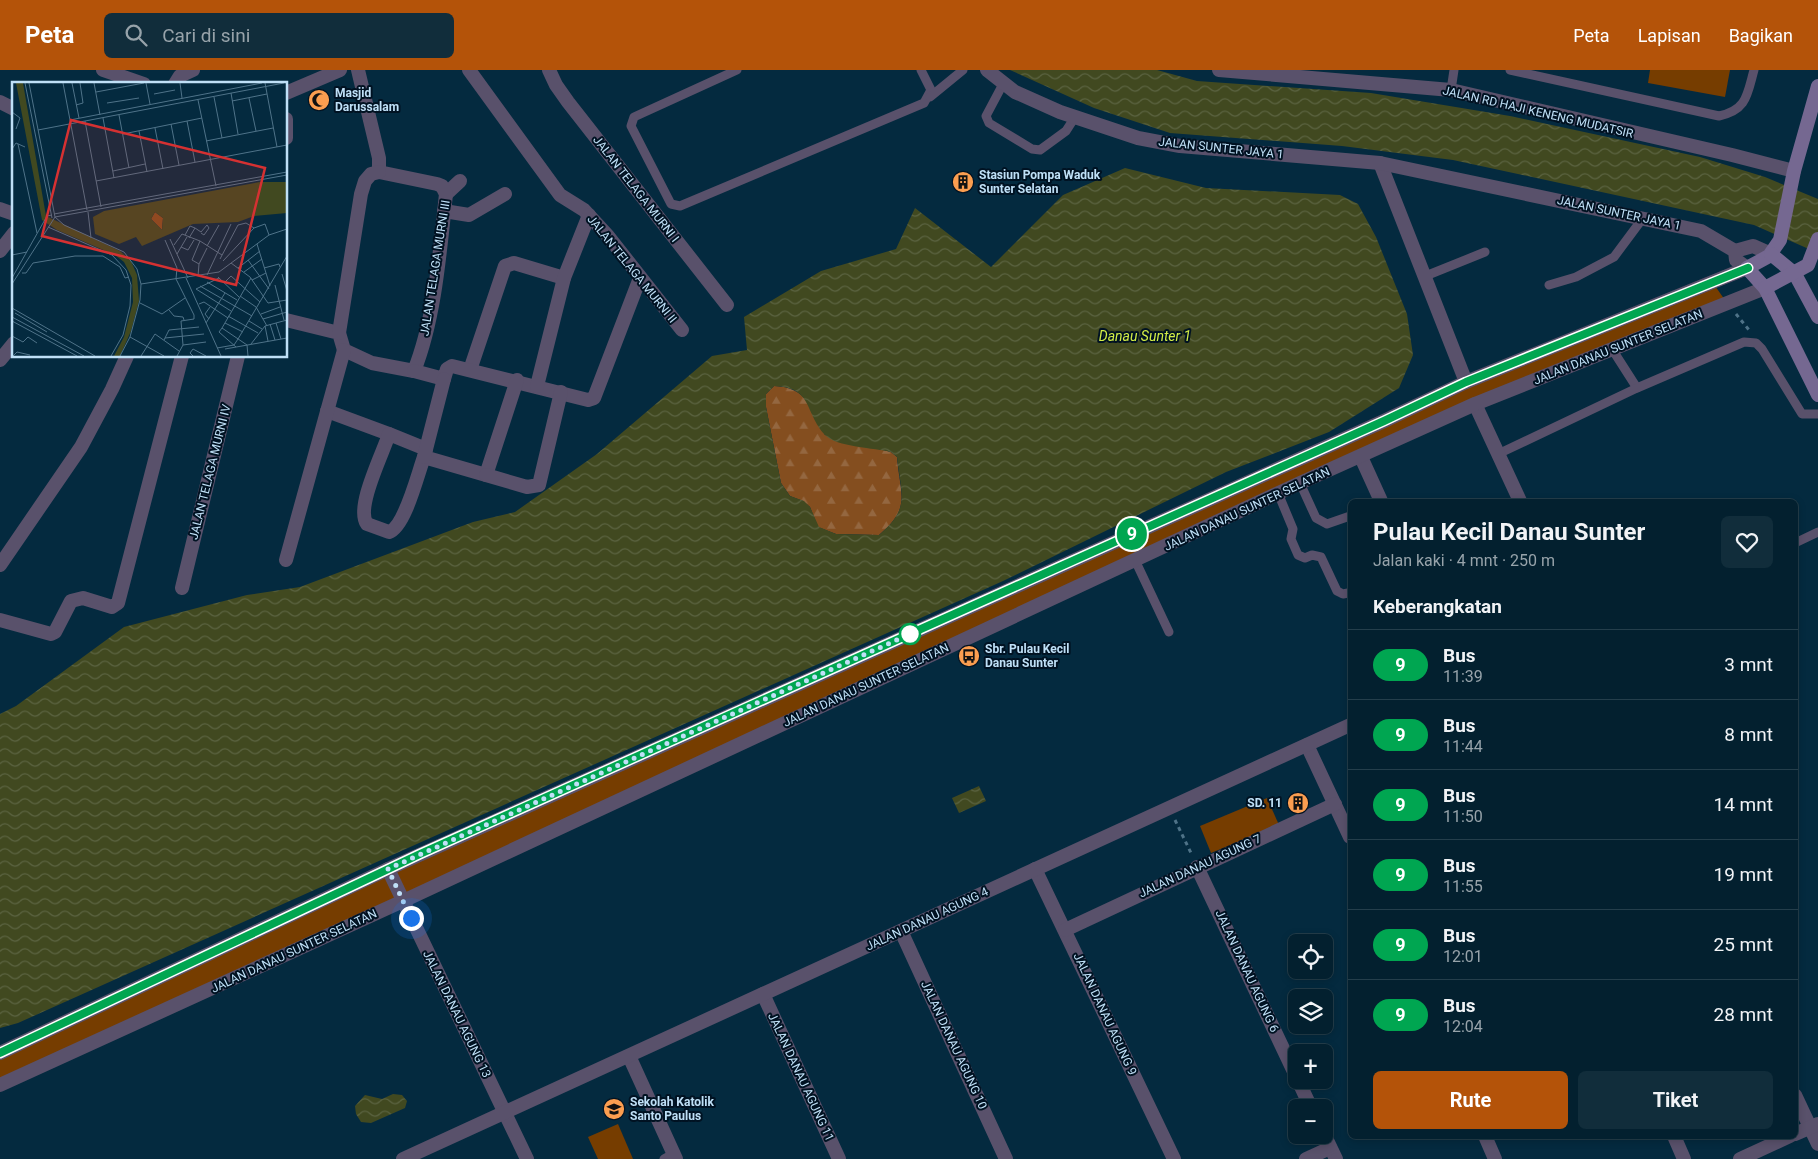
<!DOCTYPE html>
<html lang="id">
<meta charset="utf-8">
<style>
:root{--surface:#03202f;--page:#112d3b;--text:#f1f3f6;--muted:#97a3aa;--line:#243e4b;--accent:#b45309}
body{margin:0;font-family:Roboto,sans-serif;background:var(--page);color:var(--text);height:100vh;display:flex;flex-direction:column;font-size:19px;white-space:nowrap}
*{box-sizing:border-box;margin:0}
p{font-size:16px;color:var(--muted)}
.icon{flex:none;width:28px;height:28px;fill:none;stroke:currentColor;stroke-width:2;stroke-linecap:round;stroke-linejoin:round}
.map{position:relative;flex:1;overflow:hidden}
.panel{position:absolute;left:1348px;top:429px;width:450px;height:640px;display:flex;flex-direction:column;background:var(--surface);border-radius:8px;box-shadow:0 2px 8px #0003,0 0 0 1px var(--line)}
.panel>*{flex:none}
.badge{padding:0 10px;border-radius:16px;font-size:18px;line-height:32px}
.controls{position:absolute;left:1288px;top:864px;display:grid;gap:10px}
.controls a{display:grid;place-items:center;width:45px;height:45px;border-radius:8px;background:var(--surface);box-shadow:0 2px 8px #0003,0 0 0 1px var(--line);font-size:25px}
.you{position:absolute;width:25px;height:25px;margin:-12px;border:4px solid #fff;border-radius:50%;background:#1a73e8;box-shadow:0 0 0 8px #1a73e833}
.map>.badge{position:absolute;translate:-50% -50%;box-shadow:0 0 0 2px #fff}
h2{padding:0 25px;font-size:19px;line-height:45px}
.round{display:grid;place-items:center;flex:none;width:52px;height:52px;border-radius:8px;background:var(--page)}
.head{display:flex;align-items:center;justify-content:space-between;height:85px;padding:0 25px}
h1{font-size:24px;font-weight:700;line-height:38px}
.action{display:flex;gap:10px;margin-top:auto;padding:10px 25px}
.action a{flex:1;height:58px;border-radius:8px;background:var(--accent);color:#fff;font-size:20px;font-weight:700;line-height:58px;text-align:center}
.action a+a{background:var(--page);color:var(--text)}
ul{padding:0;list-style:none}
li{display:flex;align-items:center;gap:15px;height:70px;padding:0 25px;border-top:1px solid var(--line)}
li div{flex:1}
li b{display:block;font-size:19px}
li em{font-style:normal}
li .badge{min-width:55px;font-weight:700;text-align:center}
header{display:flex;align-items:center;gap:30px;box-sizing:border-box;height:70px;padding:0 25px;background:var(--accent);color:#fff}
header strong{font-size:24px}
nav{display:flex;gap:28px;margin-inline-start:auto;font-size:18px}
.search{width:350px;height:45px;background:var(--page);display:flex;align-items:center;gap:12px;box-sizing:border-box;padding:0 18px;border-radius:8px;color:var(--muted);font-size:19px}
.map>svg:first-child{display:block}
.grass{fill:#763d00}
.forest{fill:url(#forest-firs)}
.water{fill:url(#water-waves);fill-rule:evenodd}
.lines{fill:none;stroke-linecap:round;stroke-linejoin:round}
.path{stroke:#4f7388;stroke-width:3;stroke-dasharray:4 4;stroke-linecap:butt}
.service{stroke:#59516b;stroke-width:9}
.minor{stroke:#59516b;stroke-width:14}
.tertiary{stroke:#59516b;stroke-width:14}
.secondary{stroke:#756891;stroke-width:14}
.line-casing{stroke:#fff;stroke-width:11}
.line{stroke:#00a651;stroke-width:8}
.walk{stroke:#bfe0f7;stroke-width:5;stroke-dasharray:0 9}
.stop-dot{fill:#fff;stroke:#00a651;stroke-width:2.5}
.labels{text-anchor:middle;stroke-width:4;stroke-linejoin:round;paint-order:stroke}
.poi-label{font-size:12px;font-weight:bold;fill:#bfe0f7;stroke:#001222;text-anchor:start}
.street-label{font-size:12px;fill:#bfe0f7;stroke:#001222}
.water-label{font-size:14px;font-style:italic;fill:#d3ee46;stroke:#001222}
.inset-road{fill:none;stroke:#4f7389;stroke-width:1}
.view{fill:#d53132;fill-opacity:0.15;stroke:#d53132;stroke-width:2.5}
.inset-edge{fill:none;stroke:#bfe0f7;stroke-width:2.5}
</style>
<header>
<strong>Peta</strong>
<div class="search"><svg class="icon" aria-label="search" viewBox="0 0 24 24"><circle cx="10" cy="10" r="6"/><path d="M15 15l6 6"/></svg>Cari di sini</div>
<nav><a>Peta</a><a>Lapisan</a><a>Bagikan</a></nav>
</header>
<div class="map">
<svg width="1818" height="1089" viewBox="0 0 1818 1089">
<defs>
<pattern id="forest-firs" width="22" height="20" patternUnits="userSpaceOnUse" patternTransform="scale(1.25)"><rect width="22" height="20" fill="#844e1f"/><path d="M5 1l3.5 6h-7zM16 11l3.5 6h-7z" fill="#946740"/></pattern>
<pattern id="water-waves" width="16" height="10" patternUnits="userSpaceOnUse" patternTransform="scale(1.25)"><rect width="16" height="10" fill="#414920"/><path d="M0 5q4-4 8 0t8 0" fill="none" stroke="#5b6341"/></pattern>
</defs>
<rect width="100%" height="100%" fill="#042a3f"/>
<g class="grass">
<path d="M1650 0H1730L1725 27 1648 13Z"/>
<path d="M1713 213 1727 233 1344 394 0 1016V983L1384 351Z"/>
<path d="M1267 728 1279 755 1211 783 1200 756Z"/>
<path d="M618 1054 633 1089H598L588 1067Z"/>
</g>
<path class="forest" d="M774 316C808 317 810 339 825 365L891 382 897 387C900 426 912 437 879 465L836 464 818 457 810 437 803 431 790 426 781 413 766 337V324Z"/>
<g class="water">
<path d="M1010 0H1157L1197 11 1371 23 1510 46 1700 87 1765 107 1818 129V183L1754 155 1453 90 1342 76 1170 63 1094 38Z"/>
<path d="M1125 98 1206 118 1340 125 1358 134 1376 167 1407 244 1413 285 1399 318 1329 362 1226 402 1003 511 18 953 0 958V644L16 636 124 557 247 525 300 517 473 452 515 442 597 384 712 286 747 280 744 247 821 201 896 179 915 138 991 197 1063 125ZM774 316C813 317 804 342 825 365 836 377 875 378 891 382L897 387C901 425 911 438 879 465L836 464 819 457 810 437 804 431 790 426 781 413 766 337V324Z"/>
<path d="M979 716 986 731 959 743 952 728Z"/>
<path d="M393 1024 402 1025 407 1031 405 1038 371 1053 361 1052 356 1044 355 1036 365 1025 382 1029Z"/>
</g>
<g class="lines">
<g class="path">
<path d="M1736 244 1749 260"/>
<path d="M1175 750 1192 785"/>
</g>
<g class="service">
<path d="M737 0 634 47 631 56 671 134 680 136 924 33 931 20 921 0"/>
<path d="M1510 0 1719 46C1747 40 1747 25 1754 0"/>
<path d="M1003 14 986 46 989 53 1032 79 1040 80 1066 61 1075 47"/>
<path d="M1451 20 1454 0"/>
<path d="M930 27 963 0"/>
<path d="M1423 207 1485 182"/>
<path d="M1549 215 1576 207 1614 187 1643 148"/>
<path d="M1612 279 1637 318"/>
<path d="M1498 384 1637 318 1744 272 1756 273 1762 279 1802 344H1818"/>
<path d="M1300 413 1316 448 1327 454 1350 446"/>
<path d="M1278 423 1293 459 1291 469 1298 485 1305 488 1312 485 1321 487 1337 521 1343 524 1348 523"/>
<path d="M1795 473 1818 462"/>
<path d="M1135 490 1169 562"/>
<path d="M664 1089 673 1084"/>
</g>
<g class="minor">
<path d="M103 0 144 14"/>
<path d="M469 0 560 125 584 140 608 166 682 260"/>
<path d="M549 0 556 15 568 32 727 235"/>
<path d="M175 14 180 6 193 0"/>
<path d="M286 23 340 0"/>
<path d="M0 32 14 39"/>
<path d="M286 49V68"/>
<path d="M1380 93 1466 312"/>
<path d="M446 124 460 111"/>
<path d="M0 139 14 144"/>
<path d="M444 141 469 145 505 124"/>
<path d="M0 181 14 163"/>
<path d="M286 250 339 263 344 280 372 293 414 301C435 249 440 180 446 124L442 116 437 114 379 102V88L358 0"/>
<path d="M339 263 361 124 365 111 371 104 379 102"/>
<path d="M0 290 14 273"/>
<path d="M470 300 505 196 514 193 564 208"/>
<path d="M414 301 444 309 447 299 452 296 588 330 594 328 640 208"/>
<path d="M537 316 564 208 589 145"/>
<path d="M1475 334 1520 431"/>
<path d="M327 341 389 364"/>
<path d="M426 379 389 364C383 383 355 438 367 454L389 462C405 457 418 403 424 387L486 405 517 310"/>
<path d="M424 387 444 309"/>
<path d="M1361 387 1381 431"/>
<path d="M486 405 527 417 539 415 561 322"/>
<path d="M286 490 344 280"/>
<path d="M0 495 81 377 112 319 127 286"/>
<path d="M182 518 238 286"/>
<path d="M0 550 51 564 55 562 71 531 83 528 112 537 118 533 182 286"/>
<path d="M1307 675 1350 767"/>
<path d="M1197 797 1296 1006"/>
<path d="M388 799 527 1089"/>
<path d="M1035 799 1174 1089"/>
<path d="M1065 860 1335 734"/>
<path d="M901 861 1006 1089"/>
<path d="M763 924 839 1089"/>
<path d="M629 986 676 1089"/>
<path d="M1298 1010 1311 1038"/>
<path d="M1795 1025 1810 1057"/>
<path d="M1324 1064 1336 1089"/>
<path d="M1485 1066 1495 1089"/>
<path d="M1674 1066 1684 1089"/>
<path d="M403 1089 1350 655"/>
<path d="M1306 1089 1330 1078"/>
</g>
<g class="tertiary">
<path d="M1219 0 1451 20 1732 85 1794 101"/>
<path d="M1735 181 1753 176 1771 184"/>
<path d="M0 983 388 799 1384 351 1466 312 1747 198 1736 190 1735 181 1701 161 1380 93 1180 76 1138 68 1060 42 1015 22 987 0"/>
<path d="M0 1015 403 831 1300 413 1475 334 1765 218"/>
<path d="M1810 1057 1818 1074"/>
<path d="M1795 1064 1818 1054"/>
<path d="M1740 1089 1790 1066"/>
</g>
<g class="secondary">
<path d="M1818 16 1794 101 1780 170 1769 186 1747 198 1765 218 1818 325"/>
<path d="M1771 184 1795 204 1818 247"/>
<path d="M1765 218 1808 195 1818 169"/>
</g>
</g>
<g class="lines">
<g class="line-casing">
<path id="line" d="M0 983 420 784 1384 351 1466 312 1748 198"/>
</g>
<use href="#line" class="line"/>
<path class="walk" d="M411 848 388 799 910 564"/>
</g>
<defs>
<g id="mosque-disc" transform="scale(1.125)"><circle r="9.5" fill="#fb9e50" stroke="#001222"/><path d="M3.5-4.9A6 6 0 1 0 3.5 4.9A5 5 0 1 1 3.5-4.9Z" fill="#111"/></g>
<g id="building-disc" transform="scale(1.125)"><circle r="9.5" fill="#fb9e50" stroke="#001222"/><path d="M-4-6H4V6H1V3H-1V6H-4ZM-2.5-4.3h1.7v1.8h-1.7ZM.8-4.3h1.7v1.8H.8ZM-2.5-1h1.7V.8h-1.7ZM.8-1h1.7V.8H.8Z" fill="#111"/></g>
<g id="bus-disc" transform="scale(1.125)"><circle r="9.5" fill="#fb9e50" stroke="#001222"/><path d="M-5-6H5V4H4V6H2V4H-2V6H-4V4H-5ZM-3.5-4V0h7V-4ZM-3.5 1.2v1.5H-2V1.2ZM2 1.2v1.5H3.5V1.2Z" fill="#111"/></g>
<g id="school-disc" transform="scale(1.125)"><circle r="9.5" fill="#fb9e50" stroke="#001222"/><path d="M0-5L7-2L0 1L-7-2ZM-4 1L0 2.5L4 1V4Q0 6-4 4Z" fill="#111"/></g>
</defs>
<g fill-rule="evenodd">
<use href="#mosque-disc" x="319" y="30"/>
<use href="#building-disc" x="963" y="112"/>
<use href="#bus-disc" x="969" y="586"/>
<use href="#building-disc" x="1298" y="733"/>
<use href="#school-disc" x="614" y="1039"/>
</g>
<circle class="stop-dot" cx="910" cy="564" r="10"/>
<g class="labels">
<g class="poi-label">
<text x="335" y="27">Masjid<tspan x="335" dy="14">Darussalam</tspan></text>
<text x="979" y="109">Stasiun Pompa Waduk<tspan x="979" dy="14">Sunter Selatan</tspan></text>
<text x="985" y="583">Sbr. Pulau Kecil<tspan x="985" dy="14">Danau Sunter</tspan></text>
<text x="1282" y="737" text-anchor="end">SD. 11</text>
<text x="630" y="1036">Sekolah Katolik<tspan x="630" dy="14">Santo Paulus</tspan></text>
</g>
<g class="street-label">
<text transform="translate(1538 42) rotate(13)" y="4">JALAN RD HAJI KENENG MUDATSIR</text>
<text transform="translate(1221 78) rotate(6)" y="4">JALAN SUNTER JAYA 1</text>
<text transform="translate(636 119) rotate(52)" y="4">JALAN TELAGA MURNI I</text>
<text transform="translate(1619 143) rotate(12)" y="4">JALAN SUNTER JAYA 1</text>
<text transform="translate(435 198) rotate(-81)" y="4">JALAN TELAGA MURNI III</text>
<text transform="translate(632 199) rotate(51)" y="4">JALAN TELAGA MURNI II</text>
<text transform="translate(1618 277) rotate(-22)" y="4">JALAN DANAU SUNTER SELATAN</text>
<text transform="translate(210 402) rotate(-76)" y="4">JALAN TELAGA MURNI IV</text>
<text transform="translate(1247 439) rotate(-25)" y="4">JALAN DANAU SUNTER SELATAN</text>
<text transform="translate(866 615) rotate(-25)" y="4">JALAN DANAU SUNTER SELATAN</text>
<text transform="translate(1200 796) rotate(-25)" y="4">JALAN DANAU AGUNG 7</text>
<text transform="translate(927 849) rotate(-25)" y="4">JALAN DANAU AGUNG 4</text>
<text transform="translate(294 881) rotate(-25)" y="4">JALAN DANAU SUNTER SELATAN</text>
<text transform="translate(1247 901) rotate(65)" y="4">JALAN DANAU AGUNG 6</text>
<text transform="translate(457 944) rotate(64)" y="4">JALAN DANAU AGUNG 13</text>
<text transform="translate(1105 944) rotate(65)" y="4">JALAN DANAU AGUNG 9</text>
<text transform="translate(954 975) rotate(65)" y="4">JALAN DANAU AGUNG 10</text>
<text transform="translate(801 1007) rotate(65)" y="4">JALAN DANAU AGUNG 11</text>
</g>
<g class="water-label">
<text x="1145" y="271">Danau Sunter 1</text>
</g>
</g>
<g transform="translate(12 12)">
<rect width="275" height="275" fill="#042a3f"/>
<path d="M143 130 151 136 150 148 139 137Z" fill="#844e1f"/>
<path d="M4 1H11L34 134 108 169 119 179 125 193 127 219 119 249 108 274H102L112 255 121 220 120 196 112 180 103 173 45 148 30 138ZM248 100H275V131L242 134 226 140 181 142 130 164 124 155 107 162 83 152 81 135 92 129ZM143 130 151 136 150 148 139 137Z" fill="#414920" fill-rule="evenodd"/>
<path class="inset-road" d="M13 1 40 136M51 1 75 128M60 1 67 36M82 1 88 33M134 1 138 22M168 1 170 16M253 1 265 65M84 10 132 1M219 11 226 52M142 12 163 8M202 15 210 56M237 16 244 49M186 18 204 104M220 19 255 12M95 21 127 16M64 23 71 21 68 1M0 30 8 36 4 47M107 33 117 86M91 36 102 96M58 38 250 1M73 39 89 125M175 39 183 80M159 42 167 83M143 46 151 87M26 48 272 1M127 49 135 90M111 52 190 36M194 59 261 46M6 62 25 151M0 67 4 61 13 65M101 89 133 82M84 99 275 63M76 130 79 156M42 132 275 90M36 145 100 173 114 188 119 203 118 224 111 253 99 274M189 151 192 153 197 146 195 143M173 153 178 144 183 146M177 156 183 146 189 150 195 143M158 157 176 196M153 158 165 186 164 197 182 233V237L169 239 171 263 165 274M245 162 258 204M162 163 170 152 188 159M195 164 207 143M169 165 176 168 182 158M165 172 175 155M0 173 15 170M208 177 226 143 234 141 242 146M236 178 257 207M211 179 242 146 253 142 257 153M219 181 238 195 256 221 275 218M187 182 195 166M226 186 248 169M252 186 267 182 268 185M232 190 250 177M10 191H14L21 181 63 174H91L108 185 113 196 117 195M270 192 275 209M195 193 219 142M186 194 187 182 180 178 188 159 210 173M206 195 227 215M0 196 35 134 40 133M174 196 209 274M207 196 184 207 219 229M240 198 254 191M195 200 225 218M213 200 219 194 248 220M0 202 43 135 17 1M129 202 207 190 257 153 275 147M263 203 272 238M188 204 240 234M228 214 244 225 255 244M128 221 150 232 173 216M187 222 192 220 216 236M0 226 83 274M157 228 162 234 171 235 172 238M3 231 35 250M249 232 268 225M216 234 246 251M0 235 72 274M197 237 193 232 198 225M251 237 275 230M0 239 65 274M237 239 250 247M194 241 213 211M213 241 231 250M264 241 269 257M258 242 263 258M253 244 256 259M210 246 239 196M0 254 11 260 16 255 25 261M118 255 152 274M153 256 192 252M152 258 157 248 187 245M239 262 253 244 275 238M171 263 194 260M224 265 207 250 210 246 235 263 236 274M205 266 222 263 226 257 275 174M213 267 275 256M1 274 5 270 18 273M108 274 118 255 128 218 129 202 125 187 112 170 52 143 43 135 275 93M129 274 143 252 167 269M181 274 178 271 181 267 194 274"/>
<path class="view" d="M59 38 253 86 224 203 30 154Z"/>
<rect width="275" height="275" class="inset-edge"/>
</g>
</svg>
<div class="controls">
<a><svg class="icon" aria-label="locate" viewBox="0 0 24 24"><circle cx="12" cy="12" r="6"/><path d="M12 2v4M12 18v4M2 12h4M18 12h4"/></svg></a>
<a><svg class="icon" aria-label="layers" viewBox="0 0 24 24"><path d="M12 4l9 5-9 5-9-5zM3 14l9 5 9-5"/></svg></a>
<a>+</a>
<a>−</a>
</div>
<div class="you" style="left:411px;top:848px"></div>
<b class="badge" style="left:1132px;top:464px;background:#00a651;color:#fff">9</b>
<section class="panel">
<div class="head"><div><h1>Pulau Kecil Danau Sunter</h1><p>Jalan kaki · 4 mnt · 250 m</p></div><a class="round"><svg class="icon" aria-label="heart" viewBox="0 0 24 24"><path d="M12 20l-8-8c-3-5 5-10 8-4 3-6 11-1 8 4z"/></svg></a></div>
<h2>Keberangkatan</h2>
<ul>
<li><span class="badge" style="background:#00a651;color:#fff">9</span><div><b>Bus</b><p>11:39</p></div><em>3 mnt</em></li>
<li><span class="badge" style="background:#00a651;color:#fff">9</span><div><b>Bus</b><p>11:44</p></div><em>8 mnt</em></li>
<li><span class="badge" style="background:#00a651;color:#fff">9</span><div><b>Bus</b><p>11:50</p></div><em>14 mnt</em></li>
<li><span class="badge" style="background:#00a651;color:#fff">9</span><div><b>Bus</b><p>11:55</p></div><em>19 mnt</em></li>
<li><span class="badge" style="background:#00a651;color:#fff">9</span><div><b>Bus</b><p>12:01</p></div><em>25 mnt</em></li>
<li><span class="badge" style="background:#00a651;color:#fff">9</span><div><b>Bus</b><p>12:04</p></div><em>28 mnt</em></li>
</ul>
<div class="action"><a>Rute</a><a>Tiket</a></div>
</section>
</div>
